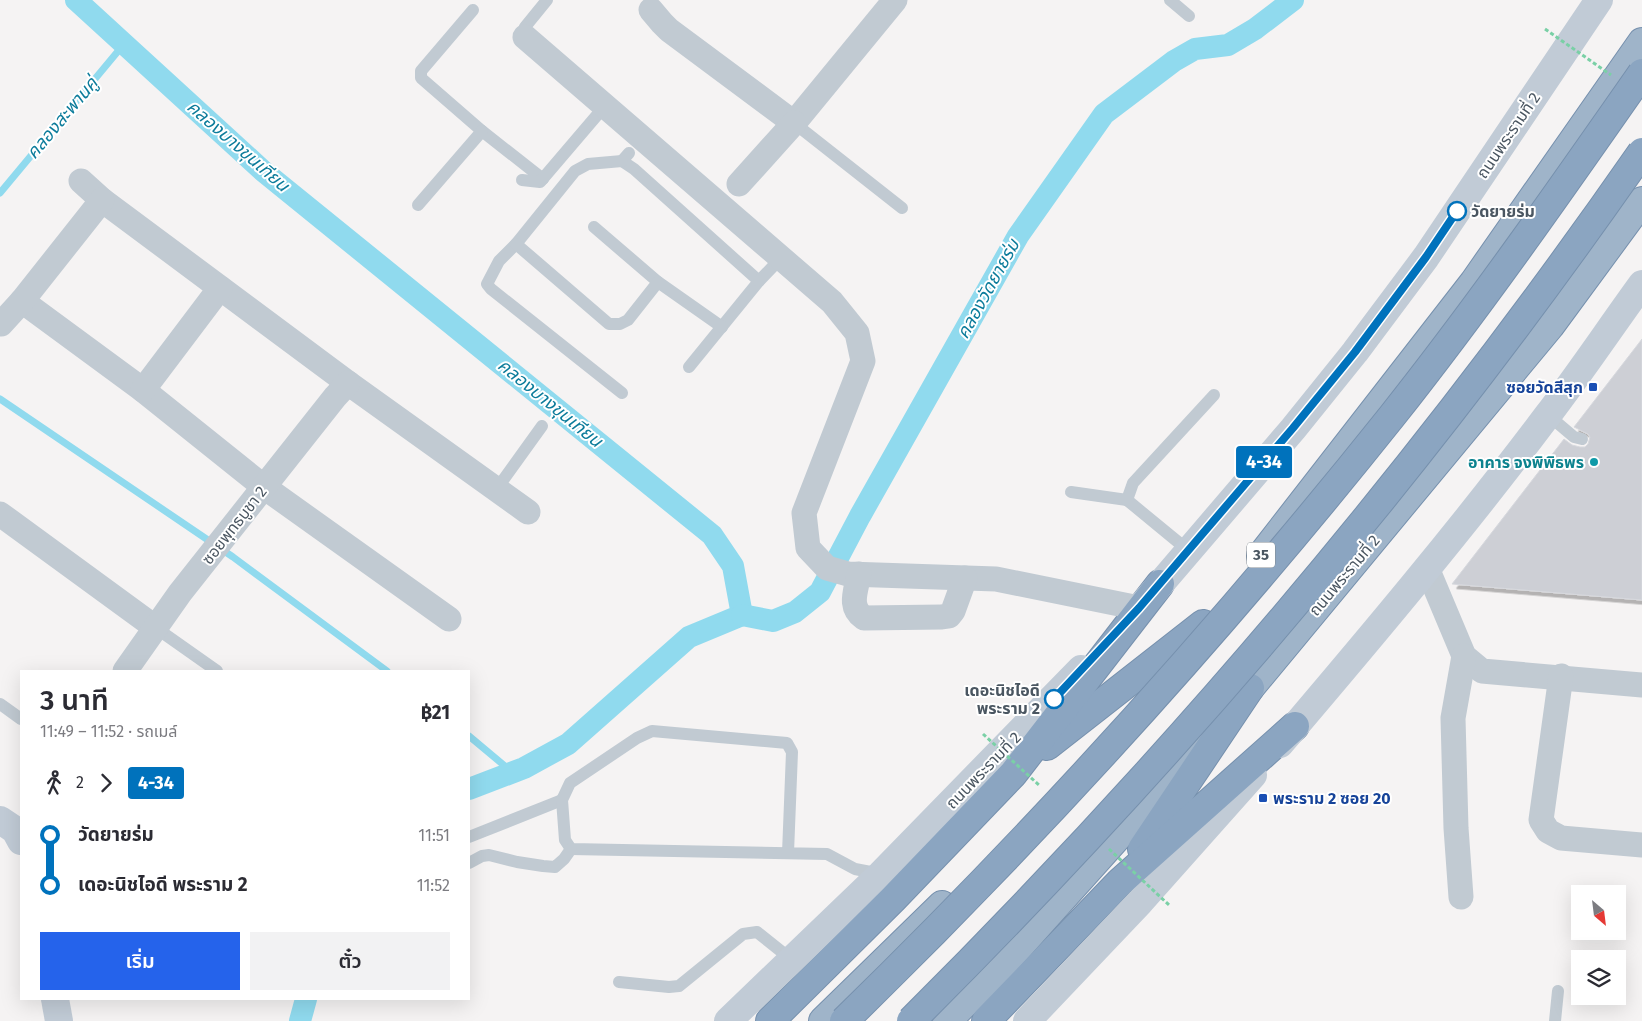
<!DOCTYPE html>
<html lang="th">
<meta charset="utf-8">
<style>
:root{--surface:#fff;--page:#f2f2f3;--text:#2b2b33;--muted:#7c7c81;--accent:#2563eb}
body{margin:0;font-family:"Fira Sans","Noto Sans Thai",sans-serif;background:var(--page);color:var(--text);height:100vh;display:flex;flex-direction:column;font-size:19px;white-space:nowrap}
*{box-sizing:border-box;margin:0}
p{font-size:16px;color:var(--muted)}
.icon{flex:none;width:28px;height:28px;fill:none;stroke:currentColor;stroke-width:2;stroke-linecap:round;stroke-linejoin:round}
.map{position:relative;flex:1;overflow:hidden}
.panel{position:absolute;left:20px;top:670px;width:450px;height:330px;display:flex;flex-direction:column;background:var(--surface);border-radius:0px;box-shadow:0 5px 20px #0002}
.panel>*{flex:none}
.badge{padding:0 10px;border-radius:4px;font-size:18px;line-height:32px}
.needle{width:32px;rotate:152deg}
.controls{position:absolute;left:1571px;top:885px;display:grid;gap:10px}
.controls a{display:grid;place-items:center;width:55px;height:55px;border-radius:0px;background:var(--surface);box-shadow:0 5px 20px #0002;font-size:25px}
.map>.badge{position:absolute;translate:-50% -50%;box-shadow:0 0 0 2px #fff}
.legs{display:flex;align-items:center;gap:8px;height:55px;padding:0 20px;font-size:16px}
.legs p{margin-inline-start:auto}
.head{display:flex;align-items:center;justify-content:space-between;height:85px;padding:0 20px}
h1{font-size:28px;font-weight:600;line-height:38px}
.cta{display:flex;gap:10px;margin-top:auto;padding:10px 20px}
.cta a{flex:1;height:58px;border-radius:0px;background:var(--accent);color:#fff;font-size:20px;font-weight:600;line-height:58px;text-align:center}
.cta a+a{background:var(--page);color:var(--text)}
ul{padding:0 20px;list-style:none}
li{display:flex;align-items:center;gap:18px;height:50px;font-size:19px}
li i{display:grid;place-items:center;width:8px;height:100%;margin:0 6px;background:currentColor}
li i::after{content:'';width:12px;height:12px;margin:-6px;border:4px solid;border-radius:50%;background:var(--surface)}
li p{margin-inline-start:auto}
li:first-child i{background:linear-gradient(#0000 50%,currentColor 0)}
li:last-child i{background:linear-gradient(currentColor 50%,#0000 0)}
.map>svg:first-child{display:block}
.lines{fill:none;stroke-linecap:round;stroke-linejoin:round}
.stream{stroke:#90daee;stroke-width:7}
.canal{stroke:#90daee;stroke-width:22}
.building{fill:#cdcfd5;stroke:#d7d9de;filter:url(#shadow)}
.trunk-casing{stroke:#7690ad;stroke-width:30}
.motorway-casing{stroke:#7690ad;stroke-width:30}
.service{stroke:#c1cad2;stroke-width:12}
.minor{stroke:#c1cad2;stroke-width:25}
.secondary{stroke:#c1cbd6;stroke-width:28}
.trunk{stroke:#9fb4c9;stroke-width:28}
.motorway{stroke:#8ba5c1;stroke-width:28}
.motorway-bridge-casing{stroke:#7690ad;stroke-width:30;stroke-linecap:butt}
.path-bridge{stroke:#7ad0a6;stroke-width:3;stroke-dasharray:4 2.5;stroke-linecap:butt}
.motorway-bridge{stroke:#8ba5c1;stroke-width:28}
.line-1-casing{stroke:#fff;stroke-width:11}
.line-1{stroke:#0072bc;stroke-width:8}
.stop-1-dot{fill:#fff;stroke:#0072bc;stroke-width:2.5}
.transit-dot{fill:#1a4fb4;stroke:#fff;stroke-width:2}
.culture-dot{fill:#0f9aa8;stroke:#fff;stroke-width:2}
.labels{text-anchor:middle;stroke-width:4;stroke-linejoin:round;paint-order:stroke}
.shield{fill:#fff;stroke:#808990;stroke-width:1}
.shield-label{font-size:15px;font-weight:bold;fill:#4a5661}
.street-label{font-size:16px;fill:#4a5661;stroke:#fff}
.stop-label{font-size:16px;font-weight:bold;fill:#4a5661;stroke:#fff;text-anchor:start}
.transit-label{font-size:16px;font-weight:bold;fill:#164399;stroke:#fff;text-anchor:end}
.culture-label{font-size:16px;font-weight:bold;fill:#0d838f;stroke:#fff;text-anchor:end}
.water-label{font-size:18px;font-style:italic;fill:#0c7c9b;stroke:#fff}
</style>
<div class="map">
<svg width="1642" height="1021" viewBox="0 0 1642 1021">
<defs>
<filter id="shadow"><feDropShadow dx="4.5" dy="4.5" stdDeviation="0" flood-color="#0004"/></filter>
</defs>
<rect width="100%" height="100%" fill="#f5f3f3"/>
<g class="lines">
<g class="stream">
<path d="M0 193 124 44"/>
<path d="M0 399 233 557 387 671"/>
<path d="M469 736 512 772"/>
</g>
<g class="canal">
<path d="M76 0 263 171 712 535 733 566 742 615 689 637 568 744 524 768 469 789"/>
<path d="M742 615 773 621 795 612 820 592 860 516 1018 236 1104 114 1174 61 1195 49 1228 45 1255 29 1293 0"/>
<path d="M300 1021 306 999"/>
</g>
</g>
<path class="building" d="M1642 339V600L1452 584 1564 439 1572 445 1580 447H1585L1588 444 1590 437 1588 434 1574 427Z"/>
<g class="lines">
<g class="trunk-casing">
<g id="trunk">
<path d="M1261 556 1474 282 1642 42"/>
<path d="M1235 706 1550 326 1642 201"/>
<path d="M823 1021 942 905"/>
<path d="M947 1021 998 970 1208 736"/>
</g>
</g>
<g class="motorway-casing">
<g id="motorway">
<path d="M1047 746 1203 624"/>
<path d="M1142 849 1250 688"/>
<path d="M770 1021 893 899 1013 774 1160 584"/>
<path d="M986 1021 1120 882 1295 726"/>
</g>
</g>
<g class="service">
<path d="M1170 0 1189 16"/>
<path d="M473 10 421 71V78L482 131 543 179"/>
<path d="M525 37 523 32 525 27 547 0"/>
<path d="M794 123 902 208"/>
<path d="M629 153 622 161 634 169 759 281 689 367"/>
<path d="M622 161 588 164 575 171 516 244 499 261 487 284 491 289 622 393"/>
<path d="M522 180 540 182 604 107"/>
<path d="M418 205 482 131"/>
<path d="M594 227 658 282"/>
<path d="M516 244 609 324H620L628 320 658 282 722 327"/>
<path d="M759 281 781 258"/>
<path d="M1548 415 1574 437 1582 439"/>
<path d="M496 490 542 426"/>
<path d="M1071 492 1127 500"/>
<path d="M1189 551 1127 500 1133 483 1214 395"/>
<path d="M156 628 217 671"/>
<path d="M0 704 21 719"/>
<path d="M469 837 562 800"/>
<path d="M788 853 792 752 787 743 652 731 637 738 570 783 562 800 565 840 571 849 827 854 855 869 881 874"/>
<path d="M469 863 482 856 489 855 517 862 543 866 555 867 564 859 571 849"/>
<path d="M619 982 669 987 679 986 743 934 757 932 792 960"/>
<path d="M1555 1021 1558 991"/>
</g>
<g class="minor">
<path d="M651 10 662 23 669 30 794 123 895 0"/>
<path d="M525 37 832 302 857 333 863 361 804 513 808 548 827 568 848 574 996 579 1139 608"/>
<path d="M81 181 102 200 348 383 528 512"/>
<path d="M739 184 794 123"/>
<path d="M22 301 143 390 264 487 449 619"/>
<path d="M1 324 22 301 102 200"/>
<path d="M143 390 220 288"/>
<path d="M0 514 156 628"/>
<path d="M1427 568 1464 656 1482 671 1642 685"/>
<path d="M859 574C856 591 848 607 864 618L942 617 949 616 953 611 965 578"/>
<path d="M125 671 180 593 335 397 348 383"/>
<path d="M1561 676 1541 820 1548 831 1561 838 1642 845"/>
<path d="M1461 897 1456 828 1453 718 1464 656"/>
</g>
<g class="secondary">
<path d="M1145 602 1293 429 1355 352 1426 257 1599 0"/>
<path d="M1280 744C1371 637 1462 529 1547 416 1580 373 1610 328 1642 284"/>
<path d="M0 820 15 830 21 841"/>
<path d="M55 999 59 1021"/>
<path d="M728 1021 881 874 1081 669"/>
<path d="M1027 1021 1140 902 1253 775"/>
</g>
<use href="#trunk" class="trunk"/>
<use href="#motorway" class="motorway"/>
<g class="motorway-bridge-casing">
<g id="motorway-bridge">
<path d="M844 1021C1039 831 1222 629 1392 416 1480 305 1561 189 1642 73"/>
<path d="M911 1021C1179 754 1426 463 1642 152"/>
</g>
</g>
<g class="path-bridge">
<path d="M1545 29 1611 75"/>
<path d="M983 734 1040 786"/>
<path d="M1109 849 1169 905"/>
</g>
<use href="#motorway-bridge" class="motorway-bridge"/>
</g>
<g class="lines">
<g class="line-1-casing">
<path id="line-1" d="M1054 699 1139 608 1293 428 1355 352 1426 257 1457 211"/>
</g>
<use href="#line-1" class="line-1"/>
</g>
<g class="stop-1-dot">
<circle cx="1457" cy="211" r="9"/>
<circle cx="1054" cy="699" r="9"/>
</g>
<g class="transit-dot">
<rect x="1588" y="382" width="10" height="10" rx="2.5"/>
<rect x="1258" y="793" width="10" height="10" rx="2.5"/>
</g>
<circle class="culture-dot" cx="1594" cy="462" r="5"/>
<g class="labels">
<rect class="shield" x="1247" y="542.5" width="28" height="25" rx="4"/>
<g class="shield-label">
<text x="1261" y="560">35</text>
</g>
<g class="street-label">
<text transform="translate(1508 135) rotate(-56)" y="6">ถนนพระรามที่ 2</text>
<text transform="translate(234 525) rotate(-52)" y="6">ซอยพุทธบูชา 2</text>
<text transform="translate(1344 575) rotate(-50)" y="6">ถนนพระรามที่ 2</text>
<text transform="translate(983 770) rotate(-46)" y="6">ถนนพระรามที่ 2</text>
</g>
<g class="stop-label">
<text x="1471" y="217">วัดยายร่ม</text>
<text x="1040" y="696" text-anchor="end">เดอะนิชไอดี<tspan x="1040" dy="18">พระราม 2</tspan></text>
</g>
<g class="transit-label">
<text x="1583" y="393">ซอยวัดสีสุก</text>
<text x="1273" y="804" text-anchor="start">พระราม 2 ซอย 20</text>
</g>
<g class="culture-label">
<text x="1584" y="468">อาคาร จงพิพิธพร</text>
</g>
<g class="water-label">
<text transform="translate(62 118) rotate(-50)" y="6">คลองสะพานคู่</text>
<text transform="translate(238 146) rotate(41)" y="6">คลองบางขุนเทียน</text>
<text transform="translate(988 289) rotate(-61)" y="6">คลองวัดยายร่ม</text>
<text transform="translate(550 403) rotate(39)" y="6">คลองบางขุนเทียน</text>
</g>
</g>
</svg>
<div class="controls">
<a><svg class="needle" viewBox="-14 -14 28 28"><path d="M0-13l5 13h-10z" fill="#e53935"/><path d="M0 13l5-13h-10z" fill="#7c7c81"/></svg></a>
<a><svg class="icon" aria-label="layers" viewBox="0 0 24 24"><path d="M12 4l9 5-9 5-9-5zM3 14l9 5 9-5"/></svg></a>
</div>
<b class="badge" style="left:1264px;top:462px;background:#0072bc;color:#fff">4-34</b>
<section class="panel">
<div class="head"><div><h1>3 นาที</h1><p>11:49 – 11:52 · รถเมล์</p></div><b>฿21</b></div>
<div class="legs"><svg class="icon" aria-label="walk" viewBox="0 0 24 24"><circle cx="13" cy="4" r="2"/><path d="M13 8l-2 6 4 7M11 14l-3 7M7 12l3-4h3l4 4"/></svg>2<svg class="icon" aria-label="forward" viewBox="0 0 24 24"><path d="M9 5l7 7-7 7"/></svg><b class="badge" style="background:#0072bc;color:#fff">4-34</b></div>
<ul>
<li><i style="color:#0072bc"></i><b>วัดยายร่ม</b><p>11:51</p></li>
<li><i style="color:#0072bc"></i><b>เดอะนิชไอดี พระราม 2</b><p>11:52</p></li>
</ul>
<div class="cta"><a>เริ่ม</a><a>ตั๋ว</a></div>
</section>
</div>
